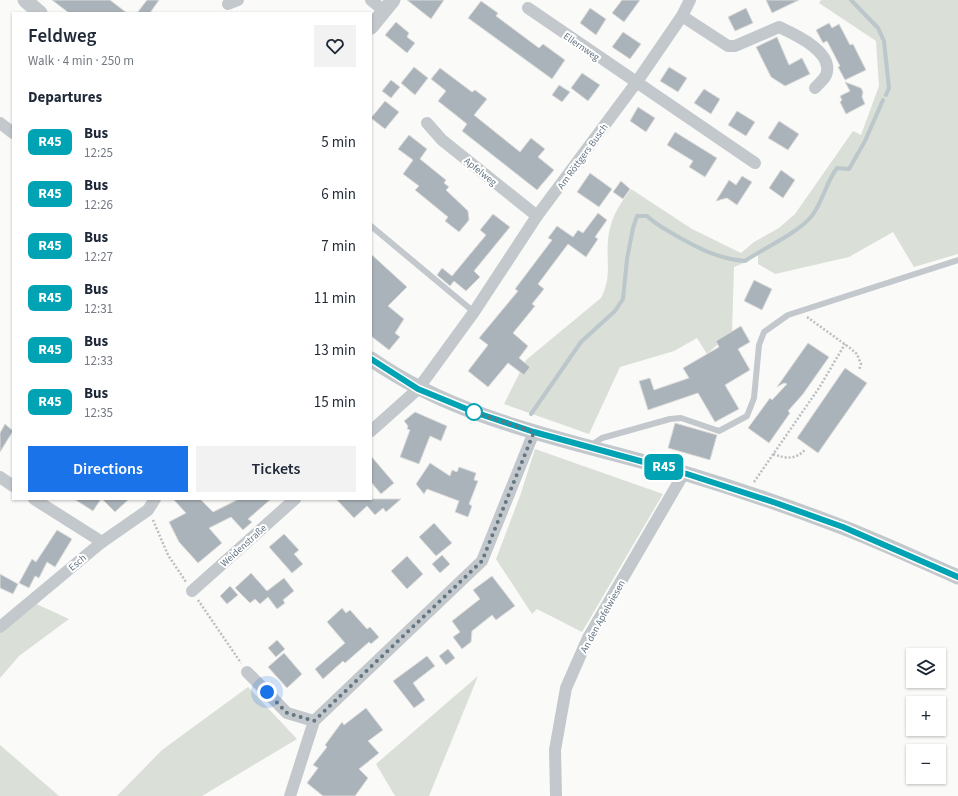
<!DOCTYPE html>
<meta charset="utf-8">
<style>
:root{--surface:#fff;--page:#f2f2f3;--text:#1f2937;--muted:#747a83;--accent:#1a73e8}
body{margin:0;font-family:"Source Sans 3",sans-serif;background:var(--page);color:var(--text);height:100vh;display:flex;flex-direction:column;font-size:15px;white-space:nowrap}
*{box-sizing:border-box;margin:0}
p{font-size:13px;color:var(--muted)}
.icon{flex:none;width:22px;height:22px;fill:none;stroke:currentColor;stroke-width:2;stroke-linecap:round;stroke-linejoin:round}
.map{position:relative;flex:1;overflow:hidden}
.drawer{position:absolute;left:12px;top:12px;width:360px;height:488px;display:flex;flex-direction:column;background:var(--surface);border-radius:0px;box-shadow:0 1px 3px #0004}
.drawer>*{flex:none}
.badge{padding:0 8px;border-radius:6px;font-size:14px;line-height:26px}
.fabs{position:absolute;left:906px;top:648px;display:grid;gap:8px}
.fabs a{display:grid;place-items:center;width:40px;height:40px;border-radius:0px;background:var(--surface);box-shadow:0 1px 3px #0004;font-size:20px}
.you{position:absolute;width:20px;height:20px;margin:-10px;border:3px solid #fff;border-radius:50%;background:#1a73e8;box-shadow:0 0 0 6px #1a73e833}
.map>.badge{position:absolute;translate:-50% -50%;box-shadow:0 0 0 2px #fff}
h2{padding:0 16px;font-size:15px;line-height:36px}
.round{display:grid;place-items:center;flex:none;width:42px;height:42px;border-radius:0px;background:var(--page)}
.headline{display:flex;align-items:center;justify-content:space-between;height:68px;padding:0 16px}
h1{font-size:19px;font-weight:600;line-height:30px}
.action{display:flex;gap:8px;margin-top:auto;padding:8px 16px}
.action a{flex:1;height:46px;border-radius:0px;background:var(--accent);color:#fff;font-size:16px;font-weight:600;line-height:46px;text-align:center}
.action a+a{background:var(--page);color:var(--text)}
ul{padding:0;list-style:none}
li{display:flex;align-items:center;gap:12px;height:52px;padding:0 16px}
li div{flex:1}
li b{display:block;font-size:15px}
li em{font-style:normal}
li .badge{min-width:44px;font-weight:700;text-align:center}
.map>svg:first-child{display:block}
.green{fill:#dadfd7}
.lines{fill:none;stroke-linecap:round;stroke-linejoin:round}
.stream{stroke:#bbc7cb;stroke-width:4}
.building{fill:#aab3b9;stroke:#dcdcda}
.path{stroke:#bbbfc2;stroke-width:2.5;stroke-dasharray:2 2;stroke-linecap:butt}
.service{stroke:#c3c8cc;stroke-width:6}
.minor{stroke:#c3c8cc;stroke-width:12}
.tertiary{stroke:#c3c8cc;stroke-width:15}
.line-casing{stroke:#fff;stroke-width:9}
.line{stroke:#00a3b4;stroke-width:6}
.walk{stroke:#657683;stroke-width:4;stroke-dasharray:0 7.2}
.stop-dot{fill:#fff;stroke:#00a3b4;stroke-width:2}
.labels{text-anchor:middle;stroke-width:4;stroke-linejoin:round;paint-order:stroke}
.street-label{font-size:10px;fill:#657683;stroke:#fff}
</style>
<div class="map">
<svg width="958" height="796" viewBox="0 0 958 796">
<rect width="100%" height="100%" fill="#fafaf8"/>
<g class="green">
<path d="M821 0H958V254L914 267 893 232 849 257 775 274 758 264V253L746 262 734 267 732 332 716 341 718 344 707 354 697 338 674 351 620 367 589 434 504 404 526 360 601 298C612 277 606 262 608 240 611 217 618 207 631 189L692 229 741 253 754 242 779 228 795 214 853 131 861 135 879 86 876 41 819 3Z"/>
<path d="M535 449 663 494 582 632 537 609 532 614 496 559 520 496Z"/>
<path d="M30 601 69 619 19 656 0 678V626Z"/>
<path d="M478 676 429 796H395L376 764Z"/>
<path d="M248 687 297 739 202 796H117L162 750Z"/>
<path d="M0 745 59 796H0Z"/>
</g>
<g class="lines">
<g class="stream">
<path d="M851 0 878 28 884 41 889 88 886 95"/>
<path d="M531 414 581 342 615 311 623 299 627 259 633 228 637 216H647C655 224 665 229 675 235 698 248 718 259 745 261 764 248 796 234 811 217 823 202 826 182 837 168L849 169 865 141 883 100"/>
</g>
</g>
<g class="building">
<path d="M52 0H110L127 13H69Z"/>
<path d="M147 0H159L150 13H137Z"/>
<path d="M407 0H444L431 19Z"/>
<path d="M622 0H640L624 22 612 13Z"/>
<path d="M766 0H799L772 13Z"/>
<path d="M481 1 498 13 496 16 539 48 543 44 565 60 552 79 468 18Z"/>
<path d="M590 8 606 19 596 35 580 23Z"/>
<path d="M746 8 753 23 735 31 728 17Z"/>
<path d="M396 22 409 33 407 37 415 43 407 53 385 35Z"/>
<path d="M829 23 832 28 839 24 850 45 853 44 866 70 845 80 838 67 840 66 827 41 823 43 816 30Z"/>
<path d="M623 32 641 44 630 59 612 47Z"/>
<path d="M777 37 789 65 802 58 810 74 785 86 771 77 756 47Z"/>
<path d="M414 67 428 78 415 95 401 83Z"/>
<path d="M669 67 687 78 678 92 660 81Z"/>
<path d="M440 68 472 92 475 90 487 99 474 115 520 152 531 138 545 149 538 157 554 170 537 190 462 131 467 124 438 101 446 91 431 79Z"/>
<path d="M582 73 600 85 588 101 571 88Z"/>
<path d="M391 80 400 87 391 98 382 91Z"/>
<path d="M845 82 861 88 863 92 862 97 865 104 846 114 840 102 842 100 840 96 850 91Z"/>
<path d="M559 85 570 92 562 102 552 95Z"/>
<path d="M704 89 720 99 711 114 694 103Z"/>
<path d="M385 101 399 112 385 129 371 118Z"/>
<path d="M638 107 655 118 646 132 630 121Z"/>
<path d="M737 111 755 122 746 136 728 125Z"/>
<path d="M779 121 799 134 788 150 768 138Z"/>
<path d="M675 132 717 158 705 177 689 167 693 161 667 145Z"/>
<path d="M409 135 427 149 420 159 446 180 444 183 449 187 446 190 468 211 469 220 459 232 445 221 448 217 415 190 419 186 403 174 413 160 398 149Z"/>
<path d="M781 170 795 180 783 198 769 188Z"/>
<path d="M590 173 612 189 599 207 577 192Z"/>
<path d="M742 176 752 182 737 205 727 198 716 201 729 180 736 185Z"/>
<path d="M621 181 630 189 623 199 613 192Z"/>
<path d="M598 213 607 220 595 237 598 239 586 257 568 244 538 284 544 289 532 304 535 306 513 333 528 346 519 358 530 367 524 375 508 363 488 387 468 371 488 345 479 338 518 291 515 289 552 240 548 238 557 226 573 237 578 230 583 233Z"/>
<path d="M493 214 510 227 474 271 480 277 466 291 454 281 450 286 437 275 442 268 452 276 486 235 480 230Z"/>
<path d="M371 254 407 287 388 306 404 319 395 333 400 337 389 350 371 336Z"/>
<path d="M754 280 772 289 762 310 744 301Z"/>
<path d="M741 326 750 342 738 349 750 370 725 385 739 409 715 422 698 393 648 410 639 381 650 378 654 390 689 378 683 368 719 347 716 341Z"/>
<path d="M808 343 829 357 803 394 788 411 790 413 769 443 748 428 770 398 772 400 787 384 784 383 777 387Z"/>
<path d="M845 368 867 383 818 453 797 438Z"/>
<path d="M415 412 447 426 441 441 430 436 419 464 400 457 410 430 407 429 408 426 404 421Z"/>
<path d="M675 423 717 435 710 460 668 448Z"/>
<path d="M5 424 13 431 0 452V433Z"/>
<path d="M371 456 394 483 381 494 371 482Z"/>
<path d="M430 463 450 476 452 470 457 472 459 467 476 473 474 480 478 481 469 504 472 506 468 517 455 512 459 501 427 489 424 494 416 484Z"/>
<path d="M74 499H101L93 511Z"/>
<path d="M102 499H129L115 512Z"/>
<path d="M173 499H200L213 512 239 499H271L248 519 252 522 243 530 231 517 209 528 222 543 198 563 179 542 169 522 186 513Z"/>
<path d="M336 499H401L386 512 383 508 375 515 367 506 354 518Z"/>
<path d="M434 523 452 543 436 556 419 537Z"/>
<path d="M57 530 72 539 55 567 47 562 39 578 35 576 29 588 19 583 32 559 36 562Z"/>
<path d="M284 534 299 550 294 554 303 564 292 573 269 547Z"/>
<path d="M442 555 450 564 440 573 432 564Z"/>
<path d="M407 556 423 574 407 589 391 571Z"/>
<path d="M251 573 267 591 284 578 294 591 283 600 285 603 277 609 268 597 260 604 255 599 250 603 235 588Z"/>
<path d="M0 574 18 584 13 594 0 588Z"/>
<path d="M492 576 515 606 496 620 492 615 472 631 471 642 462 649 453 637 460 632 452 621 480 599 473 590Z"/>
<path d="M230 586 238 595 227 604 220 596Z"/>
<path d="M342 608 346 613 350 610 367 629 370 627 379 637 371 644 369 642 345 663 343 661 323 679 315 669 345 643 327 622Z"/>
<path d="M277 640 285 649 276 657 268 648Z"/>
<path d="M448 649 455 658 446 665 439 656Z"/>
<path d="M284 653 302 674 287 688 268 667Z"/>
<path d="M427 656 435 666 413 683 425 700 414 708 393 681Z"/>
<path d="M366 708 383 730 368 741 379 753 359 769 368 778 355 796H323L307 783 318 768 313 765 327 747 325 745 342 722 344 725Z"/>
</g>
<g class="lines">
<g class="path">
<path d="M807 317 850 348 857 354 861 364 859 370"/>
<path d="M773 454C787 459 795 460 806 449"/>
<path d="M754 482 819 388 845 344"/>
<path d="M153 520 168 555 186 582"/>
<path d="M198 600 241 663"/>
</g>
<g class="service">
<path d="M371 226 474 312"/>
<path d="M590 446 602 438 670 419 681 418 719 431 747 416 754 398 759 345 764 332 788 315 958 260"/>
</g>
<g class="minor">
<path d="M371 0 384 11"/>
<path d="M228 4 238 0"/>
<path d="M528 8 755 163"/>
<path d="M682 16 728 46H735L779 27C794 34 835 52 826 75 824 80 818 84 815 88"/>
<path d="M0 123 13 133"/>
<path d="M427 123 442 140 537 216"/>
<path d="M371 431 418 389 474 312 537 216 636 83 682 16 690 0"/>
<path d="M0 477 13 486"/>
<path d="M34 499 102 542"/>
<path d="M192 591 295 499"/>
<path d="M0 627 102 542 148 510 155 499"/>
<path d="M247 672 287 713 314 721"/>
<path d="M290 796 314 721 482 561 534 432"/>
<path d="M556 796 555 750 566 688 588 638 684 473"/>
</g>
<g class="tertiary">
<path d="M25 0 40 13"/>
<path d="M371 27 393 0"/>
<path d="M371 359C464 424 577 441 684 473 737 489 790 507 842 527 881 542 919 560 958 577"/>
</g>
</g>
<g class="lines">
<g class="line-casing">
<path id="line" d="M371 359 418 389 474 412 534 432 684 473 776 503 843 527 958 577"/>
</g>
<use href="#line" class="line"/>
<path class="walk" d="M267 692 287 713 314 721 482 561 534 432 474 412"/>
</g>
<circle class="stop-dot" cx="474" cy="412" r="8"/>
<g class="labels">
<g class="street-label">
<text transform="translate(582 46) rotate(35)" y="4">Ellernweg</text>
<text transform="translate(582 156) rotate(-54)" y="4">Am Röttgers Busch</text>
<text transform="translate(481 171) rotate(39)" y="4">Apfelweg</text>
<text transform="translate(243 545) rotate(-42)" y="4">Weidenstraße</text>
<text transform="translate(77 562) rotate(-40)" y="4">Esch</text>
<text transform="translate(602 616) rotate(-61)" y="4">An den Apfelwiesen</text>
</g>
</g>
</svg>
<div class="fabs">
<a><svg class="icon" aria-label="layers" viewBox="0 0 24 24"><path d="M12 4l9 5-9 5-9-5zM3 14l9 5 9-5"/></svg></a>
<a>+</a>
<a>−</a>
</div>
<div class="you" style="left:267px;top:692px"></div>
<b class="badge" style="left:664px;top:467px;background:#00a3b4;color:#fff">R45</b>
<section class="drawer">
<div class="headline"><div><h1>Feldweg</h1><p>Walk · 4 min · 250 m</p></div><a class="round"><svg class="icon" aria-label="heart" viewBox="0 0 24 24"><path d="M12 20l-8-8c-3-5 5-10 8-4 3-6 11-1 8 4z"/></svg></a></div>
<h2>Departures</h2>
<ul>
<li><span class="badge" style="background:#00a3b4;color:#fff">R45</span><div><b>Bus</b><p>12:25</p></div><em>5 min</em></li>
<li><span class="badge" style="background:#00a3b4;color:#fff">R45</span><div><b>Bus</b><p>12:26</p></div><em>6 min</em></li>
<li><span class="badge" style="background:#00a3b4;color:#fff">R45</span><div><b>Bus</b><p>12:27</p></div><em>7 min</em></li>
<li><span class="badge" style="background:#00a3b4;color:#fff">R45</span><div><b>Bus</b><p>12:31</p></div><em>11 min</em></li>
<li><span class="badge" style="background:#00a3b4;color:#fff">R45</span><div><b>Bus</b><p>12:33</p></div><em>13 min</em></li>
<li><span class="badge" style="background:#00a3b4;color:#fff">R45</span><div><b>Bus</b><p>12:35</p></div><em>15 min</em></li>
</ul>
<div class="action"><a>Directions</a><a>Tickets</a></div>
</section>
</div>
